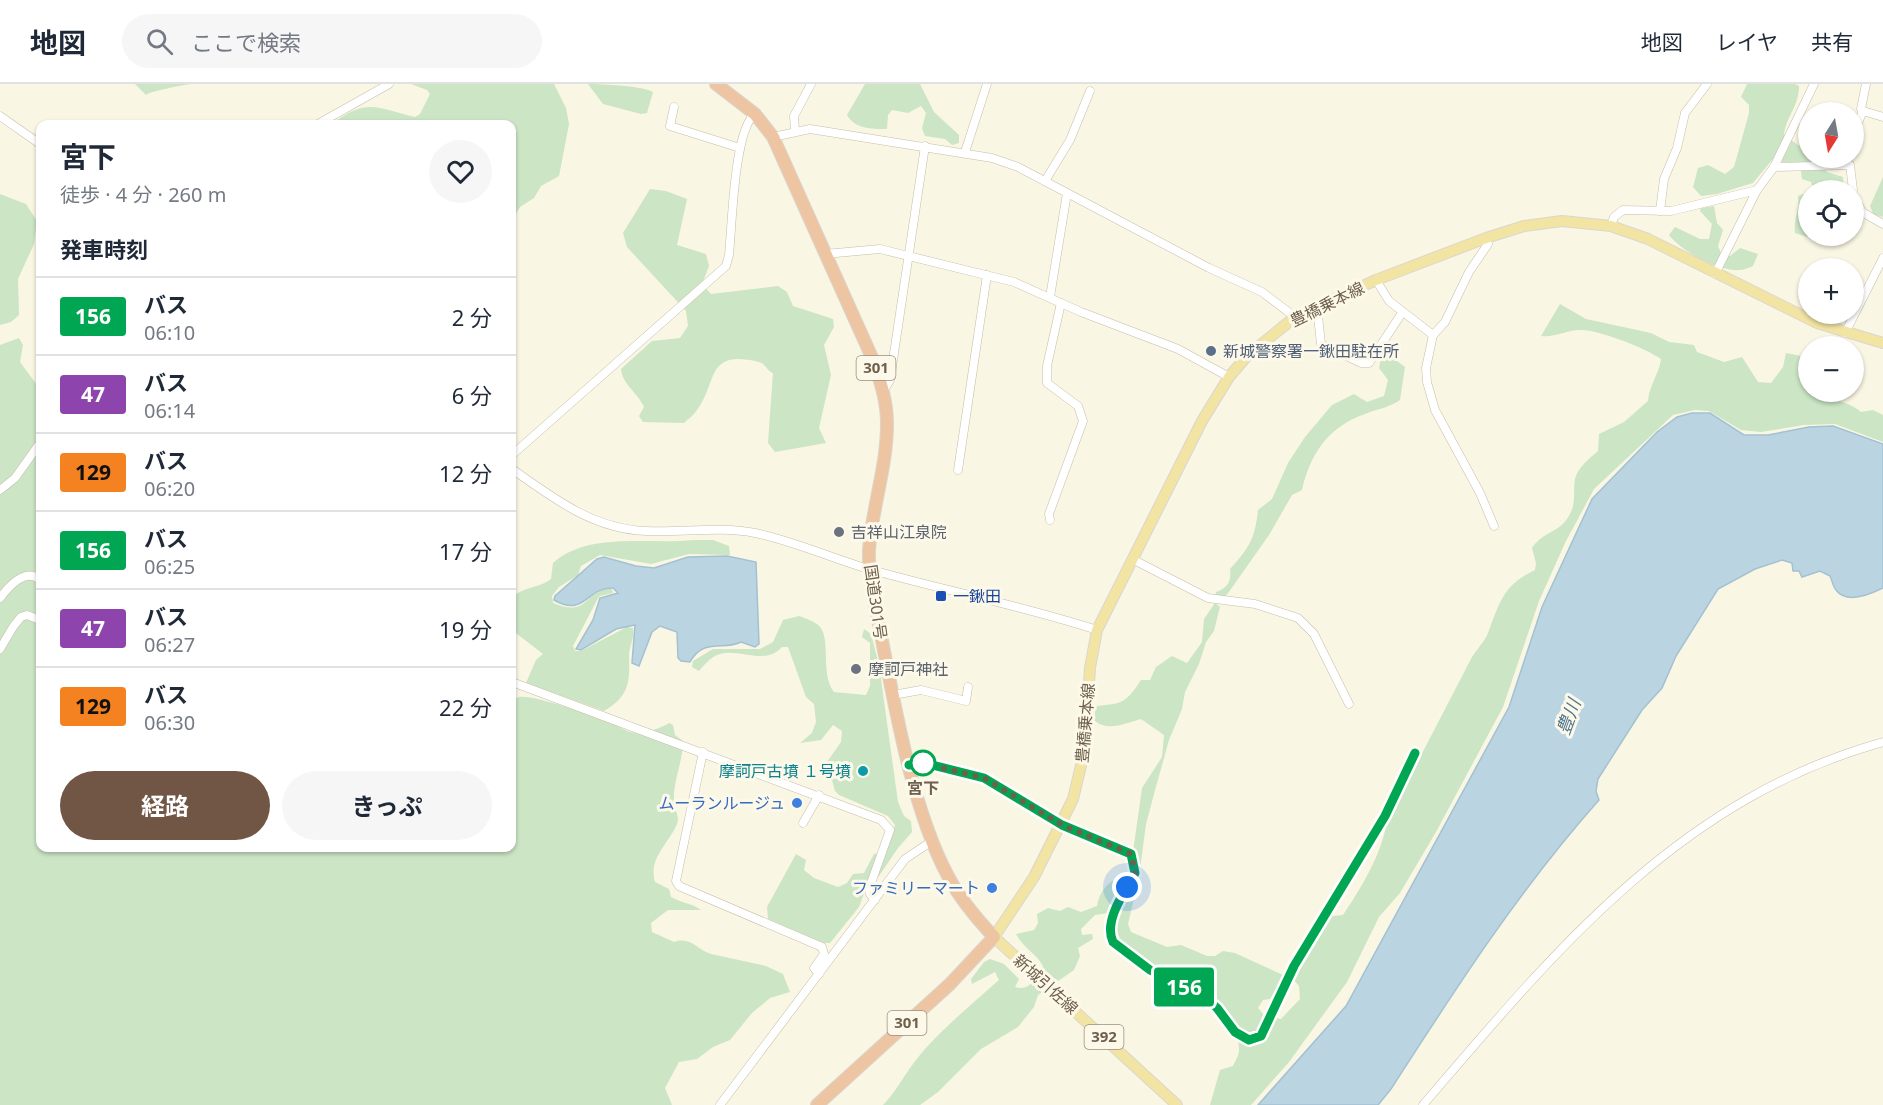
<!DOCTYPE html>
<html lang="ja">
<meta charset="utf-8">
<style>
:root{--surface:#fff;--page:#f6f6f7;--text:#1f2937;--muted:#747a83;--line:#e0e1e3;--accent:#725645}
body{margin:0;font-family:"Noto Sans","Noto Sans JP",sans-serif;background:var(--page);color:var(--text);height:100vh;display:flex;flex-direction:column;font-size:22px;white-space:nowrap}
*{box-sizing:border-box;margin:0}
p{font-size:20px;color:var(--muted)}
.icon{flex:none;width:33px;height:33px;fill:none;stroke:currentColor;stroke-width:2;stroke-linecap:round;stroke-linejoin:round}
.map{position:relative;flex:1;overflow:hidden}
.sheet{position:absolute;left:36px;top:36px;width:480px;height:732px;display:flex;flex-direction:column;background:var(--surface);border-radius:12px;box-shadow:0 2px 4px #0004}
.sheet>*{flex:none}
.badge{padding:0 12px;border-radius:4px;font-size:21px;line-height:39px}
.needle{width:39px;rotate:191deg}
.tools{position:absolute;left:1798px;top:18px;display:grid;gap:12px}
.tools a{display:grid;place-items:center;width:66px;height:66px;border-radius:50%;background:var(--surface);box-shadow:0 2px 4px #0004;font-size:30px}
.you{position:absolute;width:30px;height:30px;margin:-15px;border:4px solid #fff;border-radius:50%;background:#1a73e8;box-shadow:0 0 0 9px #1a73e833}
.map>.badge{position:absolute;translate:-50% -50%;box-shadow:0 0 0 3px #fff}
h2{padding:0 24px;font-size:22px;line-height:54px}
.round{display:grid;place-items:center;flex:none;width:63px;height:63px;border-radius:32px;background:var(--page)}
.headline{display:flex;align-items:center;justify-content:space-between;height:102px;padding:0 24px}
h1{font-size:28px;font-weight:700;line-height:45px}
.action{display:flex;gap:12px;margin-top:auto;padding:12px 24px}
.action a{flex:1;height:69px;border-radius:36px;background:var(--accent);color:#fff;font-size:24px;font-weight:700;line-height:69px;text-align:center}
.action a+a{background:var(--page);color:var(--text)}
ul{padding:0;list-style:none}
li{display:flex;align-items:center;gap:18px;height:78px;padding:0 24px;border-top:2px solid var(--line)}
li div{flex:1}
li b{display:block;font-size:22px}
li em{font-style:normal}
li .badge{min-width:66px;font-weight:700;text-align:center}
header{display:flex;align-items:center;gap:36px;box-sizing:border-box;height:84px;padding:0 30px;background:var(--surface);border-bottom:2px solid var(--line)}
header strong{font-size:28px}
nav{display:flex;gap:33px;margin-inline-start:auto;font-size:21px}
.search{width:420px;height:54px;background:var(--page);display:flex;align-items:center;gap:15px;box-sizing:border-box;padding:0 21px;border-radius:33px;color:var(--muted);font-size:22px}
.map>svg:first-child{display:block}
.green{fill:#cbe5c5}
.water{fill:#bbd4e1;stroke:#a3c1d1;stroke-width:1.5}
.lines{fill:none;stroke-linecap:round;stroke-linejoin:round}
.minor-casing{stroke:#c7bdaa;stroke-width:9}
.major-casing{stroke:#dad6d1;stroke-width:12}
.highway-casing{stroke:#dad6d1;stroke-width:14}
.minor{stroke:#fff;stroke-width:8}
.major{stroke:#f2e4a3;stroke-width:10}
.highway{stroke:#edc5a2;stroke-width:12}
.line-casing{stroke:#fff;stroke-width:14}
.line{stroke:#00a651;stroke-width:9}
.walk{stroke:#6f604d;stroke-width:6;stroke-dasharray:0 10.8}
.service-dot{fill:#5c6f8a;stroke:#fdf9ea;stroke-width:2}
.worship-dot{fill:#6b7280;stroke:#fdf9ea;stroke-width:2}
.transit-dot{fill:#1a4fb4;stroke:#fdf9ea;stroke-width:2}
.stop-dot{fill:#fff;stroke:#00a651;stroke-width:3}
.culture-dot{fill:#0f9aa8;stroke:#fdf9ea;stroke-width:2}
.shop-dot{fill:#3f7fe0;stroke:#fdf9ea;stroke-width:2}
.labels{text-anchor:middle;stroke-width:6;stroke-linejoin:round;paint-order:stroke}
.shield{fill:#fdf9ea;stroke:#9a8e7c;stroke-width:1.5}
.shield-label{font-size:15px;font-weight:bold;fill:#6f604d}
.street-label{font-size:16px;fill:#6f604d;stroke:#fdf9ea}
.service-label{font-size:16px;fill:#4e5e75;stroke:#fdf9ea;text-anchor:start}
.worship-label{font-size:16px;fill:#5b616d;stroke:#fdf9ea;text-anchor:start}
.transit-label{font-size:16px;fill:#164399;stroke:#fdf9ea;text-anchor:start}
.culture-label{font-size:16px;fill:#0d838f;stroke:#fdf9ea;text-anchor:end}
.stop-label{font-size:16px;font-weight:bold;fill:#6f604d;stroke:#fdf9ea}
.shop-label{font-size:16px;fill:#366cbe;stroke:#fdf9ea;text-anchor:end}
.water-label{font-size:18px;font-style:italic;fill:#50778d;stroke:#fdf9ea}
</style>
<header>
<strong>地図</strong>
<div class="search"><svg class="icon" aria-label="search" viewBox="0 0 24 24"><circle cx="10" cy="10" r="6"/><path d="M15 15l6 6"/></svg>ここで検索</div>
<nav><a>地図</a><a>レイヤ</a><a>共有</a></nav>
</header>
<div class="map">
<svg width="1883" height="1021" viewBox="0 0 1883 1021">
<rect width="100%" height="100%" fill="#faf6e4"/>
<g class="green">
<path d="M135 0H191C184 1 150 7 146 11Z"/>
<path d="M411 0H554L566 24 569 40 559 92 541 102 534 114 520 123 512 136V40H332C367 13 377 24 415 33L420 30 430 10 427 6Z"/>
<path d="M588 0C602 0 643 2 653 8L647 29 641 30 603 20Z"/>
<path d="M865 0H920L934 28 959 51V59L952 61 945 55 925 52 922 44 926 29 921 22 908 29 892 26 888 31 887 45C871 45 855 45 847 31Z"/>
<path d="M1747 0H1795L1799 2C1799 23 1786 32 1784 51L1808 68 1809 74H1813L1827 88 1843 93 1844 106H1813L1811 98 1802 95 1800 81 1772 76 1753 99 1717 110 1701 112 1693 103 1698 84 1708 81 1725 90 1734 83 1749 29V21L1741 13Z"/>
<path d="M1883 93V133L1873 130 1870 122Z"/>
<path d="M650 105 666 107 687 115 677 161 706 170 709 182 702 200 711 210 778 202 787 208 793 222 833 235 834 243 824 261 831 291 819 344 826 359 775 368 768 359 773 289C767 287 765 279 759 278 705 265 718 298 697 326 694 331 688 335 684 339L643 338 639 332 644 323C638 309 622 300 621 285L652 257 680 254 688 242 686 227 627 163 623 149Z"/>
<path d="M1809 108V152H1819L1807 153 1795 149C1793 136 1800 126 1798 112Z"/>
<path d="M0 110 26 120 37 137 34 160 18 195 19 231 11 238 0 241Z"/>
<path d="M1714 122 1717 139 1723 146 1718 162 1721 169 1730 172 1740 164 1758 170 1753 182C1749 184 1743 186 1739 186 1719 188 1680 166 1669 151L1675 143 1700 155H1709L1712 140 1700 127 1701 124Z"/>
<path d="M1560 220 1586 235 1651 249 1669 258 1694 261 1697 268 1724 278 1742 273 1758 298 1771 299 1783 283 1786 269 1801 272 1809 286 1808 307C1825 317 1845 314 1861 328L1873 326 1883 331V358L1835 340 1804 341 1761 348 1741 346 1709 327 1695 326 1673 331 1594 405 1565 459 1539 517 1503 623 1436 748 1400 809 1379 833 1347 898 1289 978 1251 1021H1210L1220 986 1233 982C1235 977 1240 970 1239 965 1239 940 1215 914 1196 902 1176 890 1153 884 1134 871 1116 857 1119 845 1108 829L1095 831 1081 845 1082 851 1092 850 1093 855 1078 864 1080 872 1074 886 1038 911 1034 923 1018 943 981 965 938 1008 920 1021H883C896 1008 904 991 916 976 937 949 973 919 999 896L995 888 972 900 971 895 984 878 990 875 1004 880 1019 895 1015 903C1031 908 1035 893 1043 882 1036 869 1023 864 1016 850L1034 846 1038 839 1037 830 1048 824 1060 827 1068 823 1081 828 1097 822C1100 805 1110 795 1126 792L1131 782 1142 704 1162 673 1164 651 1141 635C1126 639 1108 648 1095 637V622C1122 620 1126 619 1141 596H1150L1156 583 1172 572 1187 579 1202 558 1204 535 1215 519 1220 523 1214 547 1206 558 1199 580 1185 608 1182 625 1169 656 1154 710 1146 740 1139 793 1128 840 1131 848 1167 863 1181 861 1207 872H1215L1223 867 1235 869 1285 892 1270 915 1263 916 1258 924 1264 931 1281 935 1300 915 1299 902 1293 895 1296 886 1332 832 1343 831C1361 804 1382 770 1387 737L1472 573C1477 565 1485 557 1488 549 1500 518 1503 501 1535 486L1536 479 1532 464C1546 444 1560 451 1571 428 1576 417 1573 406 1575 395 1577 384 1590 374 1598 367L1599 350 1624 338 1648 317C1649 301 1659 291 1661 275 1645 264 1602 247 1582 246 1568 245 1555 254 1541 252Z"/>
<path d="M19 254 23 261 20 278 40 305V764H512V617C512 617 518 613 519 613 532 610 595 632 609 638 617 641 626 648 635 649 641 651 664 643 669 639L673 641 675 651 683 657C683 678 673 696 674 717 674 725 680 732 677 740 668 761 648 774 655 798L669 805 671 813C681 819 692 819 701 826H668L651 839 652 848 674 858C691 852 696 865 711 870L766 882 783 890 790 908 770 914 752 929 730 956 713 963 697 975 679 978 665 1004 672 1021H0V261Z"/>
<path d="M1381 274H1393L1405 283 1400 316C1388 324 1377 325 1365 330 1329 342 1310 370 1302 406L1292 411 1269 451 1226 512H1215L1216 508C1227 504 1232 497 1230 485 1249 464 1255 455 1258 426L1272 415 1288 379 1305 353 1332 321 1354 310 1367 318 1384 312 1388 296 1379 284Z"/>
<path d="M694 456H713L729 462 730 471 689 470 651 480 600 471 581 482 578 491 559 503 552 512 553 519C590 535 584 504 612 505L613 509 600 512 597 516 573 562 575 567H581L627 543 633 544C635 554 629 562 629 572 630 599 629 612 604 627L526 599 536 576 543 570 512 546V514C521 503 540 504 551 495L553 479C589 447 649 461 694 456Z"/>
<path d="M799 532C804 534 811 536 817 540 833 551 819 589 834 608L866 611 870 602V559L862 553 864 545 871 550 879 581 898 718 904 732 911 737 912 748 898 764 879 792 869 796 859 823 830 859H824L768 835 767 823 796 770 806 776 804 786 814 794 838 803 847 799 853 790 864 789 874 770 886 768 895 741 888 732 839 711 835 707 827 678 841 658 842 647 833 641 821 656 800 659 812 649 816 638 814 620 806 613 788 563H782C764 583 738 562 717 571 710 574 704 581 699 587L692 583 693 577 713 565H760L773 558 783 536Z"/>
</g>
<g class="water">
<path d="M1692 329H1710L1744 351H1768L1809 343 1833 342 1883 360V504C1871 510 1847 521 1836 506 1833 503 1832 496 1830 492L1820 487 1802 493 1799 487H1793L1792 479 1782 476 1755 485 1718 505 1676 572 1662 604 1642 626 1598 695 1596 707 1599 716C1519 806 1456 904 1391 1005L1378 1021H1258L1346 922 1509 623 1542 523 1592 415 1657 348 1677 333Z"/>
<path d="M727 472 756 478 759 560 755 563 741 558C724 567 704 553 690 578L681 577 678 574 677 548 660 542 652 548 639 582 632 579 635 541 616 545 581 566 576 565 593 536 600 514 618 509 613 504C586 503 585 534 554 516L555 512 597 475 604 473 636 482 654 484 688 473Z"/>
</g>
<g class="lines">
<g class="minor-casing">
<g id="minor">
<path d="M674 23 670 42 740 64"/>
<path d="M1863 27 1883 33"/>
<path d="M0 32 40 60"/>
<path d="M318 40 389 0"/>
<path d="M795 47 794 32 811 0"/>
<path d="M1854 48 1863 27 1861 25 1866 0"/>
<path d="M773 53 810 45 992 74 1018 83 1209 184 1262 208 1295 233"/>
<path d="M965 68 987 0"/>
<path d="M1774 83 1850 81 1853 106"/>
<path d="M1045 97 1070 56 1090 7"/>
<path d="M1854 112 1862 128 1883 140"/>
<path d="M1660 127 1664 95 1677 64 1685 29 1707 0"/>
<path d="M1611 142 1614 133 1623 126 1671 127 1757 106 1774 83 1814 0"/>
<path d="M1486 154 1488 160 1469 188 1445 238 1433 251 1426 284 1427 298 1435 326 1480 409 1494 442"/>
<path d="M825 170 880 165 1014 198 1081 228 1178 265 1229 293"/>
<path d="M1715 190 1757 106"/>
<path d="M1376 196 1389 217 1433 251"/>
<path d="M1050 213 1067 109"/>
<path d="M1317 223 1321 260 1361 279H1369L1402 229"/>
<path d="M1845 249 1883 174"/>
<path d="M883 307 890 296 925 62"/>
<path d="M512 371 726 182 729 171C732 143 734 45 755 30"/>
<path d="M512 385C553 414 593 445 646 447 682 449 719 442 755 449 795 457 833 475 872 486 947 507 1023 522 1097 546"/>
<path d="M958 386 987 191"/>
<path d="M0 406 15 394 40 359"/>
<path d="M1050 436 1049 430 1083 337 1078 322 1047 299V282L1061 219"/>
<path d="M1132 475 1208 514 1255 520 1298 534 1314 550 1349 620"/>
<path d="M0 514C9 502 26 483 40 496"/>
<path d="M0 565 13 543 21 533 27 531 40 536"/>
<path d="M512 598 881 736 890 746 870 802V810L875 816"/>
<path d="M893 611 921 606 966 617 968 603"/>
<path d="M703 668 676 797 679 802 822 863 824 870 814 884 819 890"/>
<path d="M909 681C968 673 1013 716 1062 741 1084 753 1108 760 1131 770L1135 789C1125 807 1103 837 1113 858L1150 886 1200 909 1217 924 1235 948 1249 956 1261 953 1294 882 1336 810 1385 732 1415 669"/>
<path d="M803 739 819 711"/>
<path d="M720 1021 905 775 932 757"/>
<path d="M1423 1021C1555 867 1679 715 1883 658"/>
</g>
</g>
<g class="major-casing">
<path id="major" d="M1177 1021 994 853 1034 793 1073 715 1085 665 1090 584 1097 546 1202 337 1229 293 1247 272 1295 233 1376 196 1486 154 1524 142 1562 137 1611 142 1648 155 1817 239 1883 259"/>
</g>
<g class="highway-casing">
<path id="highway" d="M716 0 755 30 773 53 874 278C881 299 887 318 887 340 887 383 872 424 869 466 868 494 876 524 881 551 895 624 913 727 948 792 960 815 976 834 994 853L950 900 817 1021"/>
</g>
<use href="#minor" class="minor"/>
<use href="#major" class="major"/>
<use href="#highway" class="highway"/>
</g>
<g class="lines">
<g class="line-casing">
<path id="line" d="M909 681 924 679 984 694 1062 741 1131 770 1135 789C1125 807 1103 837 1113 858L1150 886 1200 909 1217 924 1235 948 1249 956 1261 952 1294 882 1385 732 1415 669"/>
</g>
<use href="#line" class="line"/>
<path class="walk" d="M923 679 984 694 1062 741 1131 770 1135 789 1127 803"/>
</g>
<circle class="service-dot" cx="1211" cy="267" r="6"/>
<g class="worship-dot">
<circle cx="839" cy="448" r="6"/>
<circle cx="856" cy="585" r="6"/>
</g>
<rect class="transit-dot" x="935" y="506" width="12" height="12" rx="3"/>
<circle class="stop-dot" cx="923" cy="679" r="12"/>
<circle class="culture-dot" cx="863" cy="687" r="6"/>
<g class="shop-dot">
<circle cx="797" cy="719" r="6"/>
<circle cx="992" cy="804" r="6"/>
</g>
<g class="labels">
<g class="shield">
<rect x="856.5" y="272" width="39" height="24" rx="4.5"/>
<rect x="887.5" y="927" width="39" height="24" rx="4.5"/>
<rect x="1084.5" y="941" width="39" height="24" rx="4.5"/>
</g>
<g class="shield-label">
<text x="876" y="289">301</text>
<text x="907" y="944">301</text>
<text x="1104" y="958">392</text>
</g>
<g class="street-label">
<text transform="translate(1327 220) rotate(-26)" y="6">豊橋乗本線</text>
<text transform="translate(876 518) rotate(82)" y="6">国道301号</text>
<text transform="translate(1085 639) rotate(-85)" y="6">豊橋乗本線</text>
<text transform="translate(1046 900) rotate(42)" y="6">新城引佐線</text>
</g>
<g class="service-label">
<text x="1223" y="273">新城警察署一鍬田駐在所</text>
</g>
<g class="worship-label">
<text x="851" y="454">吉祥山江泉院</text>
<text x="868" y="591">摩訶戸神社</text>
</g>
<g class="transit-label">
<text x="953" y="518">一鍬田</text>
</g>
<g class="culture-label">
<text x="851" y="693">摩訶戸古墳 １号墳</text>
</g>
<g class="stop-label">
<text x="923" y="710">宮下</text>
</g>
<g class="shop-label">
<text x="785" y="725">ムーランルージュ</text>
<text x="980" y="810">ファミリーマート</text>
</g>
<g class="water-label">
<text transform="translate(1569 633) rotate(-70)" y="6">豊川</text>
</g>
</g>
</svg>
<div class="tools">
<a><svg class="needle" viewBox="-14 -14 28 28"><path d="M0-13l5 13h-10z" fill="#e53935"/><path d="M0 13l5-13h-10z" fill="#747a83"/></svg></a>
<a><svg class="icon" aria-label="locate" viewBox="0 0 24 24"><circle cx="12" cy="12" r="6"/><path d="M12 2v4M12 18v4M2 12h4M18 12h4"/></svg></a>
<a>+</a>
<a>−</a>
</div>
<div class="you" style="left:1127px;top:803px"></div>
<b class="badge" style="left:1184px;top:903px;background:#00a651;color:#fff">156</b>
<section class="sheet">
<div class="headline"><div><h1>宮下</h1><p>徒歩 · 4 分 · 260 m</p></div><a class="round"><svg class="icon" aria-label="heart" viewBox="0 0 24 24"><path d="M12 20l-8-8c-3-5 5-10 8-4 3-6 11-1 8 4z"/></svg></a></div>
<h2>発車時刻</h2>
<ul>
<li><span class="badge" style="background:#00a651;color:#fff">156</span><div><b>バス</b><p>06:10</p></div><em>2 分</em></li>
<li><span class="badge" style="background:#8e44ad;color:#fff">47</span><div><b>バス</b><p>06:14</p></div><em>6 分</em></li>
<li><span class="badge" style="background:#f58220;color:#111">129</span><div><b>バス</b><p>06:20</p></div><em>12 分</em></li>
<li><span class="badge" style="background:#00a651;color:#fff">156</span><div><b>バス</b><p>06:25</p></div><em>17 分</em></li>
<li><span class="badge" style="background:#8e44ad;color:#fff">47</span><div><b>バス</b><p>06:27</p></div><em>19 分</em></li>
<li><span class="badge" style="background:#f58220;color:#111">129</span><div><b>バス</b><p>06:30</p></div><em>22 分</em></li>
</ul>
<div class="action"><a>経路</a><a>きっぷ</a></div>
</section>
</div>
